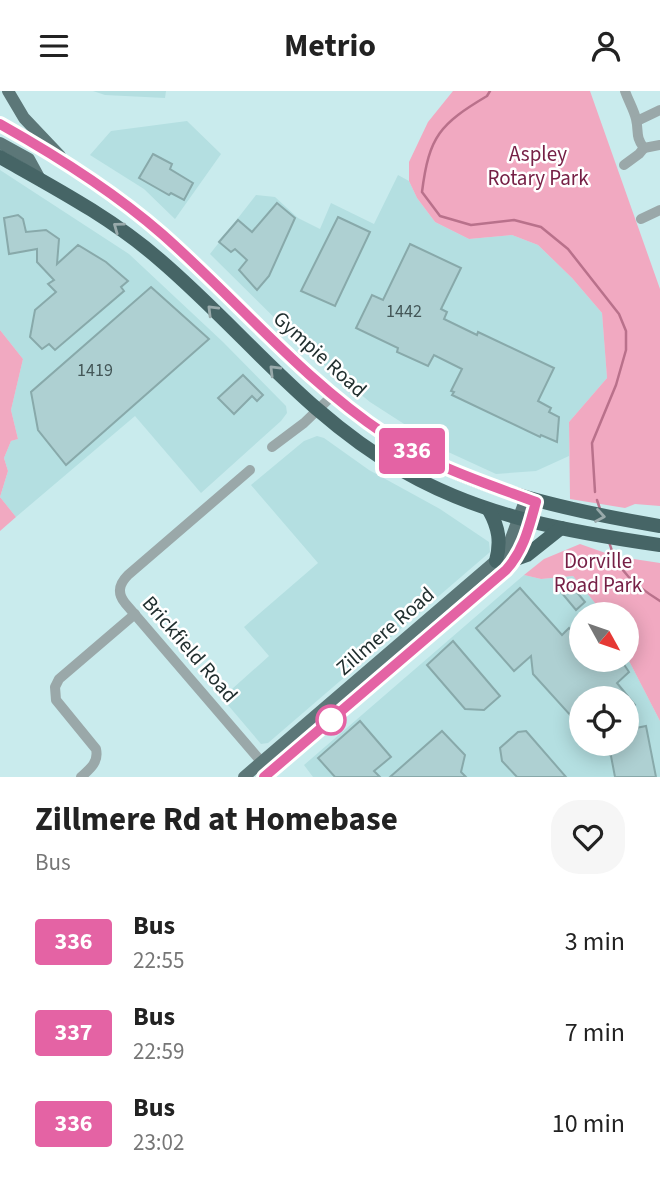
<!DOCTYPE html>
<style>
:root{--surface:#fff;--page:#f6f6f6;--text:#222;--muted:#767676}
body{margin:0;font-family:"Source Sans 3",sans-serif;background:var(--page);color:var(--text);height:100vh;display:flex;flex-direction:column;font-size:26px;white-space:nowrap}
*{box-sizing:border-box;margin:0}
p{font-size:23px;color:var(--muted)}
.icon{flex:none;width:38px;height:38px;fill:none;stroke:currentColor;stroke-width:2;stroke-linecap:round;stroke-linejoin:round}
.map{position:relative;height:686px;overflow:hidden}
.sheet{display:flex;flex-direction:column;background:var(--surface);flex:1}
.sheet>*{flex:none}
.badge{padding:0 14px;border-radius:5px;font-size:24px;line-height:46px}
.needle{width:46px;rotate:130deg}
.controls{position:absolute;left:569px;top:511px;display:grid;gap:14px}
.controls a{display:grid;place-items:center;width:70px;height:70px;border-radius:50%;background:var(--surface);box-shadow:0 4px 18px #0003;font-size:35px}
.map>.badge{position:absolute;translate:-50% -50%;box-shadow:0 0 0 4px #fff}
.round{display:grid;place-items:center;flex:none;width:74px;height:74px;border-radius:28px;background:var(--page)}
.overview{display:flex;align-items:center;justify-content:space-between;height:119px;padding:0 35px}
h1{font-size:33px;font-weight:700;line-height:52px}
ul{padding:0;list-style:none}
li{display:flex;align-items:center;gap:21px;height:91px;padding:0 35px}
li div{flex:1}
li b{display:block;font-size:26px}
li em{font-style:normal}
li .badge{min-width:77px;font-weight:700;text-align:center}
header{display:flex;justify-content:space-between;align-items:center;height:91px;padding:0 35px;background:var(--surface);font-size:32px;font-weight:700}
.map>svg:first-child{display:block}
.built{fill:#b4dfe1;fill-rule:evenodd}
.green{fill:#f1a9c1}
.lines{fill:none;stroke-linecap:round;stroke-linejoin:round}
.stream{stroke:#b9718b;stroke-width:2.5}
.building{fill:#aed0d2;stroke:#88a9aa;stroke-width:2}
.minor{stroke:#9aa8a9;stroke-width:10}
.major{stroke:#5c7778;stroke-width:12}
.highway{stroke:#466566;stroke-width:14}
.oneway{stroke:#99aaab}
.line-casing{stroke:#fff;stroke-width:16}
.line{stroke:#e463a4;stroke-width:10}
.stop-dot{fill:#fff;stroke:#e463a4;stroke-width:3.5}
.labels{text-anchor:middle;stroke-width:5;stroke-linejoin:round;paint-order:stroke}
.number-label{font-size:18px;fill:#445758}
.park-label{font-size:21px;fill:#762046;stroke:#fff}
.street-label{font-size:21px;fill:#212f2f;stroke:#fff}
</style>
<header><svg class="icon" aria-label="menu" viewBox="0 0 24 24"><path d="M4 6h16M4 12h16M4 18h16"/></svg>Metrio<svg class="icon" aria-label="person" viewBox="0 0 24 24"><circle cx="12" cy="8" r="4"/><path d="M4 21q1-7 8-7t8 7"/></svg></header>
<div class="map">
<svg width="660" height="686" viewBox="0 0 660 686">
<rect width="100%" height="100%" fill="#c9ebed"/>
<g class="built">
<path d="M93 0H166L165 7 105 4Z"/>
<path d="M187 30 221 63 175 128 144 98 90 64 111 40Z"/>
<path d="M0 79 129 163 223 251 286 315 287 322 281 330 201 402 135 325 16 426 0 406 8 380 4 367 11 350 18 348 11 319 23 268 0 239Z"/>
<path d="M398 84 409 90 417 107 435 131 469 148 512 144 538 154 572 187 602 222 607 287 569 331V365L536 380 496 383 446 360 370 311 312 264 210 163 256 104 275 106 298 127 320 138 331 112 374 133Z"/>
<path d="M317 345 324 347 369 379 440 418 489 451 490 461 268 652 261 653 222 607 269 565 244 536 318 472 251 394 304 350Z"/>
<path d="M524 484 541 488 573 485 601 519 604 523H581V569H626L627 566 660 630V686H313L304 674ZM581 607H626V653H581Z"/>
</g>
<g class="green">
<path d="M453 0H590L660 198V415L635 413 625 417 570 408 569 331 607 287 602 222 572 187 538 154 512 144 469 148 435 131 417 107 409 90V71L428 31Z"/>
<path d="M0 239 23 268 11 319 18 348 11 350 4 367 8 380 0 406 16 426 0 440Z"/>
<path d="M580 453 614 465 660 472V630L627 566 626 523H604L573 485 541 488 524 484 544 468Z"/>
</g>
<g class="lines">
<g class="stream">
<path d="M490 0 487 5C440 33 429 45 422 101L440 125 471 134 514 129 541 136 568 158 619 223 626 240V259L616 294 592 352 595 401"/>
<path d="M597 409 600 418"/>
<path d="M609 451C617 480 636 495 660 510"/>
</g>
</g>
<g class="building">
<path d="M153 63 172 73 170 78 193 92 184 109 171 102 169 104 139 87Z"/>
<path d="M277 112 295 127 269 185 257 199 239 179 247 169 235 158 231 161 219 151 238 129 252 141Z"/>
<path d="M18 124 23 128 26 141 46 139 59 148 57 173 78 154 106 171 128 190 121 196 124 200 55 259 49 253 42 258 30 246 35 219 56 201 48 193 54 189 37 171V158L9 163 4 127Z"/>
<path d="M338 126 370 141 335 215 301 200Z"/>
<path d="M410 153 461 177 441 218 447 221 444 228 477 244 478 241 554 277 538 310 551 317 549 321 559 326 557 351 541 344 540 346 452 304 454 301 451 300 462 278 434 264 428 275 397 261 398 257 356 237 372 204 383 209Z"/>
<path d="M151 196 209 248 66 374 38 339 31 301Z"/>
<path d="M243 284 263 304 257 310 252 305 234 323 218 307Z"/>
<path d="M570 493 585 511 576 519 561 501Z"/>
<path d="M520 497 562 544 569 537 575 544 581 540V569H621L629 581 617 592 635 614 626 622V607H581V636L533 583 531 565 514 580 476 537Z"/>
<path d="M453 550 500 605 484 619 465 618 427 574Z"/>
<path d="M360 630 391 666 374 680 380 686H335L318 667Z"/>
<path d="M646 635 656 686H615L611 665 603 658 609 653H626V639Z"/>
<path d="M442 640 465 664 461 681 466 686H390Z"/>
<path d="M526 640 566 686H517L502 670 500 657 518 641Z"/>
</g>
<g class="lines">
<g class="minor">
<path d="M625 0C628 9 634 19 636 28 639 40 635 46 644 57L660 54"/>
<path d="M637 30 660 19"/>
<path d="M624 74 639 63 644 57"/>
<path d="M641 128 660 119"/>
<path d="M272 356 304 332 332 305"/>
<path d="M250 379 128 484C119 493 117 502 125 512L265 675"/>
<path d="M81 686C90 678 99 671 96 658L56 609 55 596 59 588 135 523"/>
</g>
<g class="major">
<path d="M8 0 24 27 60 65"/>
<path d="M0 52 29 68 41 90"/>
<path d="M244 686 506 461 526 407"/>
<path d="M264 686 506 479 520 460 536 410"/>
</g>
<g class="highway">
<path d="M0 33C57 65 113 100 162 143 238 210 301 287 386 344 467 398 565 419 660 435"/>
<path d="M0 66C55 97 112 127 160 169 243 240 305 324 403 380 483 426 570 441 660 454"/>
<path d="M489 419C499 437 501 451 496 470"/>
<path d="M516 468 527 464 561 437"/>
</g>
</g>
<defs><path id="oneway-chevron" d="M-2-3.5L2.5 0L-2 3.5" fill="none" stroke-width="1.6" stroke-linecap="round" stroke-linejoin="round" transform="scale(1.75)"/></defs>
<g class="oneway">
<use href="#oneway-chevron" transform="translate(118 136) rotate(-144)"/>
<use href="#oneway-chevron" transform="translate(212 219) rotate(-135)"/>
<use href="#oneway-chevron" transform="translate(274 279) rotate(-135)"/>
<use href="#oneway-chevron" transform="translate(600 425) rotate(10)"/>
</g>
<g class="lines">
<g class="line-casing">
<path id="line" d="M0 33C57 65 113 100 162 143 238 210 302 288 386 344 431 375 485 392 536 411 529 436 524 459 506 479L264 686"/>
</g>
<use href="#line" class="line"/>
</g>
<circle class="stop-dot" cx="331" cy="629" r="14"/>
<g class="labels">
<g class="number-label">
<text x="404" y="226">1442</text>
<text x="95" y="285">1419</text>
</g>
<g class="park-label">
<text x="538" y="70">Aspley<tspan x="538" dy="24">Rotary Park</tspan></text>
<text x="598" y="477">Dorville<tspan x="598" dy="24">Road Park</tspan></text>
</g>
<g class="street-label">
<text transform="translate(320 263) rotate(42)" y="7">Gympie Road</text>
<text transform="translate(385 540) rotate(-41)" y="7">Zillmere Road</text>
<text transform="translate(190 558) rotate(49)" y="7">Brickfield Road</text>
</g>
</g>
</svg>
<div class="controls">
<a><svg class="needle" viewBox="-14 -14 28 28"><path d="M0-13l5 13h-10z" fill="#e53935"/><path d="M0 13l5-13h-10z" fill="#767676"/></svg></a>
<a><svg class="icon" aria-label="locate" viewBox="0 0 24 24"><circle cx="12" cy="12" r="6"/><path d="M12 2v4M12 18v4M2 12h4M18 12h4"/></svg></a>
</div>
<b class="badge" style="left:412px;top:360px;background:#e463a4;color:#fff">336</b>
</div>
<section class="sheet">
<div class="overview"><div><h1>Zillmere Rd at Homebase</h1><p>Bus</p></div><a class="round"><svg class="icon" aria-label="heart" viewBox="0 0 24 24"><path d="M12 20l-8-8c-3-5 5-10 8-4 3-6 11-1 8 4z"/></svg></a></div>
<ul>
<li><span class="badge" style="background:#e463a4;color:#fff">336</span><div><b>Bus</b><p>22:55</p></div><em>3 min</em></li>
<li><span class="badge" style="background:#e463a4;color:#fff">337</span><div><b>Bus</b><p>22:59</p></div><em>7 min</em></li>
<li><span class="badge" style="background:#e463a4;color:#fff">336</span><div><b>Bus</b><p>23:02</p></div><em>10 min</em></li>
</ul>
</section>
